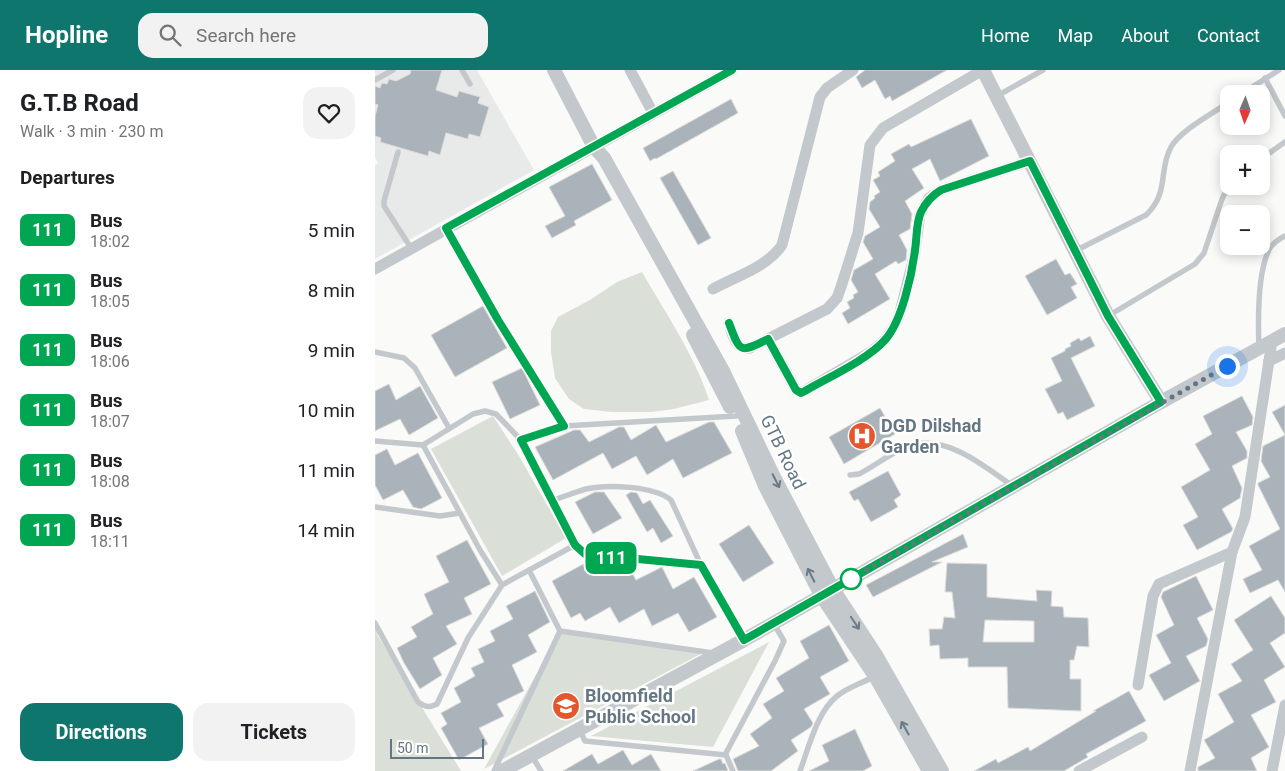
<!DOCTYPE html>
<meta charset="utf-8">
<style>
:root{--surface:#fff;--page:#f2f2f2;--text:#202124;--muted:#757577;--accent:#0f766e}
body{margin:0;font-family:Roboto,sans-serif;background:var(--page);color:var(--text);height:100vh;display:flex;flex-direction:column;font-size:19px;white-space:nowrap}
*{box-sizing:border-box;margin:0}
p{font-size:16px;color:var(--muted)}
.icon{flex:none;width:28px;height:28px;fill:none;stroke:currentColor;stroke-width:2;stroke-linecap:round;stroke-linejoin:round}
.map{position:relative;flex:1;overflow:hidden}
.sheet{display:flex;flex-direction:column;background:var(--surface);width:375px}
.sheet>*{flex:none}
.badge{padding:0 10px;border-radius:8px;font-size:18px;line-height:32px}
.needle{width:32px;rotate:182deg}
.controls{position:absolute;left:845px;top:15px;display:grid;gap:10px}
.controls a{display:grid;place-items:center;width:50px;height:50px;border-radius:10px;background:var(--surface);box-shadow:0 2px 12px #0003;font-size:25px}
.scale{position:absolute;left:15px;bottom:12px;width:94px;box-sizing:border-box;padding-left:5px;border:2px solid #657683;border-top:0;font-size:14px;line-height:18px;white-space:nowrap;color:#657683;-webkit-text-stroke:4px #fff;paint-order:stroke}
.you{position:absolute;width:25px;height:25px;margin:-12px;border:4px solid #fff;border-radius:50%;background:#1a73e8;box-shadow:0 0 0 8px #1a73e833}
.map>.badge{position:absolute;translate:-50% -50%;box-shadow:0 0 0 2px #fff}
h2{padding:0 20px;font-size:19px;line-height:45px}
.round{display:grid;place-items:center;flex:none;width:52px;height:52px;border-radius:15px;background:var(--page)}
.headline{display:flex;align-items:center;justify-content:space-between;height:85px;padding:0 20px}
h1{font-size:24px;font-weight:700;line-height:38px}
.primary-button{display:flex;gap:10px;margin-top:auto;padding:10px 20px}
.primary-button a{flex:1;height:58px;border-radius:15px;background:var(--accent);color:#fff;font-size:20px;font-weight:700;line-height:58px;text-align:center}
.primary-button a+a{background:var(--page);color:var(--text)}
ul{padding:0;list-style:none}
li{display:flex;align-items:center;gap:15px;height:60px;padding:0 20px}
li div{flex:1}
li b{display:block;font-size:19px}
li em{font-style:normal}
li .badge{min-width:55px;font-weight:700;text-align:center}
header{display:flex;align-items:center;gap:30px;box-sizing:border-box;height:70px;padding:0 25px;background:var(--accent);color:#fff}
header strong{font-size:24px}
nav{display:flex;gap:28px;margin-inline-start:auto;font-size:18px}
.search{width:350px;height:45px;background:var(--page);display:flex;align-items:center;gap:12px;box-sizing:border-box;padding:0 18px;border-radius:15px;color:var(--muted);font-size:19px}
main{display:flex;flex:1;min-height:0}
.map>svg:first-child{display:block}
.built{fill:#e8e9e9}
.green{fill:#dadfd7}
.building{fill:#aab3b9;stroke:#dcdcda;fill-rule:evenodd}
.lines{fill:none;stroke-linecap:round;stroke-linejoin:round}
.service{stroke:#c3c8cc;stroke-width:5.5}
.minor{stroke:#c3c8cc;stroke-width:11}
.tertiary{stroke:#c3c8cc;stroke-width:14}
.oneway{stroke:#6a7a87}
.line-casing{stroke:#fff;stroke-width:11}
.line{stroke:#00a651;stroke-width:8}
.walk{stroke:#657683;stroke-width:5;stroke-dasharray:0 9}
.stop-dot{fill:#fff;stroke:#00a651;stroke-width:2.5}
.labels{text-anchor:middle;stroke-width:5;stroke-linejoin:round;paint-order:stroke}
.poi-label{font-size:18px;font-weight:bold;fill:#657683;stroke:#fff;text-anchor:start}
.street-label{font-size:18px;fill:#657683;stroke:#fff}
</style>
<header>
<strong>Hopline</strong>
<div class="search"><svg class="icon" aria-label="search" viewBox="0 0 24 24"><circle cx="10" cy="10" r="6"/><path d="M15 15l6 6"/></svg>Search here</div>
<nav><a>Home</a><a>Map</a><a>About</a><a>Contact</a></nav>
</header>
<main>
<section class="sheet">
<div class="headline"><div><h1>G.T.B Road</h1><p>Walk · 3 min · 230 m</p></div><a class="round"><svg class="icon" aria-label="heart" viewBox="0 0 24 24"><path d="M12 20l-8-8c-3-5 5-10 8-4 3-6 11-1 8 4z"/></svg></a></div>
<h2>Departures</h2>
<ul>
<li><span class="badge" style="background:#00a651;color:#fff">111</span><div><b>Bus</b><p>18:02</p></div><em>5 min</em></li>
<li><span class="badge" style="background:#00a651;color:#fff">111</span><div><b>Bus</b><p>18:05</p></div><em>8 min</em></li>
<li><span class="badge" style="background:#00a651;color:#fff">111</span><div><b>Bus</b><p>18:06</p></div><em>9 min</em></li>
<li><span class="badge" style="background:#00a651;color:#fff">111</span><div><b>Bus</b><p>18:07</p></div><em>10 min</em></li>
<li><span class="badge" style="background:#00a651;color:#fff">111</span><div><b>Bus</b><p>18:08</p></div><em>11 min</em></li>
<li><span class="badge" style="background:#00a651;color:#fff">111</span><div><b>Bus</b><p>18:11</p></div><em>14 min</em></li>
</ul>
<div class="primary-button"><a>Directions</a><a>Tickets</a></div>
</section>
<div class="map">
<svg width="910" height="701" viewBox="0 0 910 701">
<rect width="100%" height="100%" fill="#fafaf8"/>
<path class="built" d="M0 0H102L159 100 0 189V95L3 93 0 88Z"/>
<g class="green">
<path d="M267 202C290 242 320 286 334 330L299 339 277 342H237L209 339 194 329 180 308 176 282V261L183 247 215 230 242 212Z"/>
<path d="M118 346 144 386 191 468 127 506 56 379Z"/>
<path d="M0 554 3 566 86 701H0Z"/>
<path d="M185 561 333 580 109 699Z"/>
<path d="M394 572 338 677 216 666Z"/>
</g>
<g class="building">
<path d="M36 0H67L61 20 82 27 84 21 105 27 103 33 114 37 105 67 94 64 93 69 71 63 65 85 54 81 53 86 5 72 6 68 0 66V46L3 35 0 34V16L5 18 7 13 12 14 14 9 21 11 35 4Z"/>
<path d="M490 0H572L517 31 515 26 510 29 500 10 487 18 481 7Z"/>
<path d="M356 29 363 43 281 89 280 88 275 91 268 78Z"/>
<path d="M596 49 614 86 565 111 555 89 537 99 549 118 530 131 537 144 535 159 524 165 532 180 531 190 523 194 521 191 500 204 515 229 473 254 467 243 475 238 472 232 479 228 478 225 483 222 476 210 479 200 498 189 488 172 490 166 505 157 494 139 495 132 500 128 499 126 505 122 498 110 505 106 503 102 520 91 516 84 534 74 536 77Z"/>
<path d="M217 94 237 130 199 151 201 155 177 168 170 156 190 146 174 117Z"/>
<path d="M298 101 336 168 323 175 285 108Z"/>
<path d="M681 189 690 205 695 203 702 214 696 217 702 228 672 245 650 206Z"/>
<path d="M108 236 132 278 80 307 56 265Z"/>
<path d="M715 266 720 276 696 288 720 336 692 350 688 342 683 344 670 319 687 311 676 288 690 281V279L696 276 695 273 704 268 706 271Z"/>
<path d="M147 298 165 335 135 349 117 312Z"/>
<path d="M14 314 21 330 45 316 63 348 34 365 25 349 0 361V321Z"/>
<path d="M867 326 878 347 877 355 861 362 872 381V388L857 396 867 418 865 428 847 439 858 459 856 462 822 480 808 455 823 447 806 417 835 400 820 374 837 364 828 346Z"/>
<path d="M910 335V522L903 510 875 523 868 509 887 500 874 476 905 459 883 415V413L895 407 886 391 888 376 910 365 897 342Z"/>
<path d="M505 338 520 364 469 394 454 367Z"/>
<path d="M334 352H339L357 383 308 408 298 389 272 405 261 386 237 399 228 383 178 410 160 377 199 360H205L214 372 244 357H249L256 370 281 355 291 372Z"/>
<path d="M12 379 20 395 43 383 67 428 46 439 38 437 28 420 8 430 0 415V385Z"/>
<path d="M513 401 526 425 519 430 523 437 496 452 483 429 479 431 474 422Z"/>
<path d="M220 422H229L247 448 218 464 200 432Z"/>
<path d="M256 422 262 423 268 434 275 430 298 466 286 473 278 458 272 462 251 425Z"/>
<path d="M374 455 399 493 368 512 344 474Z"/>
<path d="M588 464 593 477 557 492H567L498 527 491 515Z"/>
<path d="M92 470 116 514 89 528 97 544 71 556 82 574 58 588 67 605 45 619 29 593 22 578 42 567 36 557 58 544 49 524 74 512 61 486Z"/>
<path d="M214 491 222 505 246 493 252 494 261 510 287 497 298 519 319 507 342 547 314 562 303 543 277 556 269 539 244 553 235 537 210 551 205 543 196 548 177 511Z"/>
<path d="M572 493 612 494V527L662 531 661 520 677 521 676 536 688 537 689 547 713 548 714 577 702 576 699 590H695V609H706V641L633 638 632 597H593V588L565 589 564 575 555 576 554 559H567L569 547 580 548 577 522H570ZM610 550 659 551V572H608Z"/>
<path d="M821 506 838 540 822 548 833 569 831 576 811 586 825 611 789 631 774 605 796 593 781 565 799 555 786 527 788 522Z"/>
<path d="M160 521 175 552 153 565 162 582 137 595 149 621 122 634 129 646 104 658 113 674 84 690 66 658 72 654 66 643 86 632 79 618 100 606 96 598 109 592 103 579 120 571 115 561 138 549 131 536Z"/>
<path d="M896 526 910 548V563L895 573 910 597 889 610 901 632 876 645 894 677 876 688 882 701H823V697L840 688 829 670 859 652 843 624 867 611 856 594 878 580 859 550Z"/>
<path d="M454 555 474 591 445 607 455 624 429 639 438 653 436 657 416 670 423 681 396 701H363L358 689 384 676 375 664 397 648 388 634 409 621 401 608 434 588 425 571Z"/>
<path d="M754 621 771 651 711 684 713 687 689 701H599L621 689 623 693 653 677 655 681 721 641H718Z"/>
<path d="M480 659 497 696 488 701H434L454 691 447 675Z"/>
<path d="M248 680 257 695 276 684 286 701H188L217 684 223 694Z"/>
<path d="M344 689H346L348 694 350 693 353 701H318Z"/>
</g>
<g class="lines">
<g class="service">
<path d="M87 0 95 14"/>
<path d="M890 8 910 46"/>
<path d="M0 10 18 0"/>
<path d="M866 24 904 0"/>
<path d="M622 26 668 0"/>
<path d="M23 82 9 131V136L36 178"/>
<path d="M886 89 910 72"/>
<path d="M71 158 123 250 189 356 146 370"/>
<path d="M700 181 771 145C795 122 783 100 796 77 806 60 837 44 854 32"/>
<path d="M733 246 820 194 829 183 847 129 854 115"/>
<path d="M884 278C883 252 882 201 895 178 899 172 904 169 910 166"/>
<path d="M0 282 29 288 40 298 74 358"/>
<path d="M189 356 361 346 368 343"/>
<path d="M0 371 48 375"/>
<path d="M475 405 484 404C498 397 522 379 535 375 572 365 608 395 636 415"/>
<path d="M178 430C189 427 200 422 211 419 232 414 279 416 296 430L326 495"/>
<path d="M0 437 65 446 85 443"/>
<path d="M200 475 127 515 105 480 48 375 98 344 110 341 121 344 146 370 200 475C206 481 210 484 219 486L326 495 369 570"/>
<path d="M154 500 185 561 338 583"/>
<path d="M0 553 43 632C50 637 54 638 62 634L93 568 127 515"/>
<path d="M204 659 210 671 351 685"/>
<path d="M157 686 166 701"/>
<path d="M119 701 185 561"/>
<path d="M358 701 351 685V683L400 591 409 571 399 554"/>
<path d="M425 701C434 677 442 642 462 626 473 617 488 613 500 606"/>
</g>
<g class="minor">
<path d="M255 0 278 43"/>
<path d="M0 199 357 0"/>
<path d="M338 219C362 206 392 197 407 175L445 27 452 18 478 0"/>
<path d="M354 253C358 265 360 280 375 278L452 239 462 228 466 217 483 163 495 75 508 58 608 0"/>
<path d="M393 269 421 320 426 323 496 282 510 270 518 258 524 246 539 187 545 144 554 128 566 120 655 91"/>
<path d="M894 291 910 283"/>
<path d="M763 615 778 526 784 514 857 482"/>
<path d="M704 701 767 667"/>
<path d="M815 701 857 482 870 447 897 271"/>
<path d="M897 701 910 635"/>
</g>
<g class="tertiary">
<path d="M179 0 219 77 229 88 348 301 399 407 458 519 501 585 567 701"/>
<path d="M318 265 355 337"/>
<path d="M786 332 910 264"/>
<path d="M367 361 390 416 446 525 500 606 554 701"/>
<path d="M127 701 369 570 786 332 733 246 608 0"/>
</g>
</g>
<defs><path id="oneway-shaft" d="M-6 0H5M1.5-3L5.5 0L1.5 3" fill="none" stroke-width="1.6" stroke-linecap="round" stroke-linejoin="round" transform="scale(1.25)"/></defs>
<g class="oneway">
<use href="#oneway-shaft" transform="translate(401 411) rotate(63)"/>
<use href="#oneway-shaft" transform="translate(436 505) rotate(-117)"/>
<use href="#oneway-shaft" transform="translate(480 553) rotate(56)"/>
<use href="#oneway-shaft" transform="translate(530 658) rotate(-119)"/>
</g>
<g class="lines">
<g class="line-casing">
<path id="line" d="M354 253C365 282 364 284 393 269L421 320 426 323 430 321C454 307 492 290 510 270 527 251 537 204 540 180 542 168 541 153 546 142 551 132 556 126 566 120L655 91 733 246 786 332 369 570 326 495 210 484 200 475 146 370 189 356 123 250 71 158 357 0"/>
</g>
<use href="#line" class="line"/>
<path class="walk" d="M476 509 852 296"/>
</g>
<defs>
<g id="hospital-disc" transform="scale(1.4375)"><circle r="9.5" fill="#e4572e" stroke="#fff"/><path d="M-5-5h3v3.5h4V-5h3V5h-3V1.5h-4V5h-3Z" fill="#fff"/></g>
<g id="school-disc" transform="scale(1.4375)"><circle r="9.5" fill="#e4572e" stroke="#fff"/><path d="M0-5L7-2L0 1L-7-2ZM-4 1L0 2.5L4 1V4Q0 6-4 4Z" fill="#fff"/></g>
</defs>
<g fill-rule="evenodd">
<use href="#hospital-disc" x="487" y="366"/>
<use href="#school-disc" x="191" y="636"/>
</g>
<circle class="stop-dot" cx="476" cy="509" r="10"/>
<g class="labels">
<g class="poi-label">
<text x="506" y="362">DGD Dilshad<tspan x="506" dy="21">Garden</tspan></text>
<text x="210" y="632">Bloomfield<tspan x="210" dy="21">Public School</tspan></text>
</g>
<g class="street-label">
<text transform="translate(408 382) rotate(64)" y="6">GTB Road</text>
</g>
</g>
</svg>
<div class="controls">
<a><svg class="needle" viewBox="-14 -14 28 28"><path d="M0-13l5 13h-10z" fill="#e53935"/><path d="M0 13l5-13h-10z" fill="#757577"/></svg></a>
<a>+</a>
<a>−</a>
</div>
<div class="scale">50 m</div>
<div class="you" style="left:852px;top:296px"></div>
<b class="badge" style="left:236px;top:488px;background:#00a651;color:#fff">111</b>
</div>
</main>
